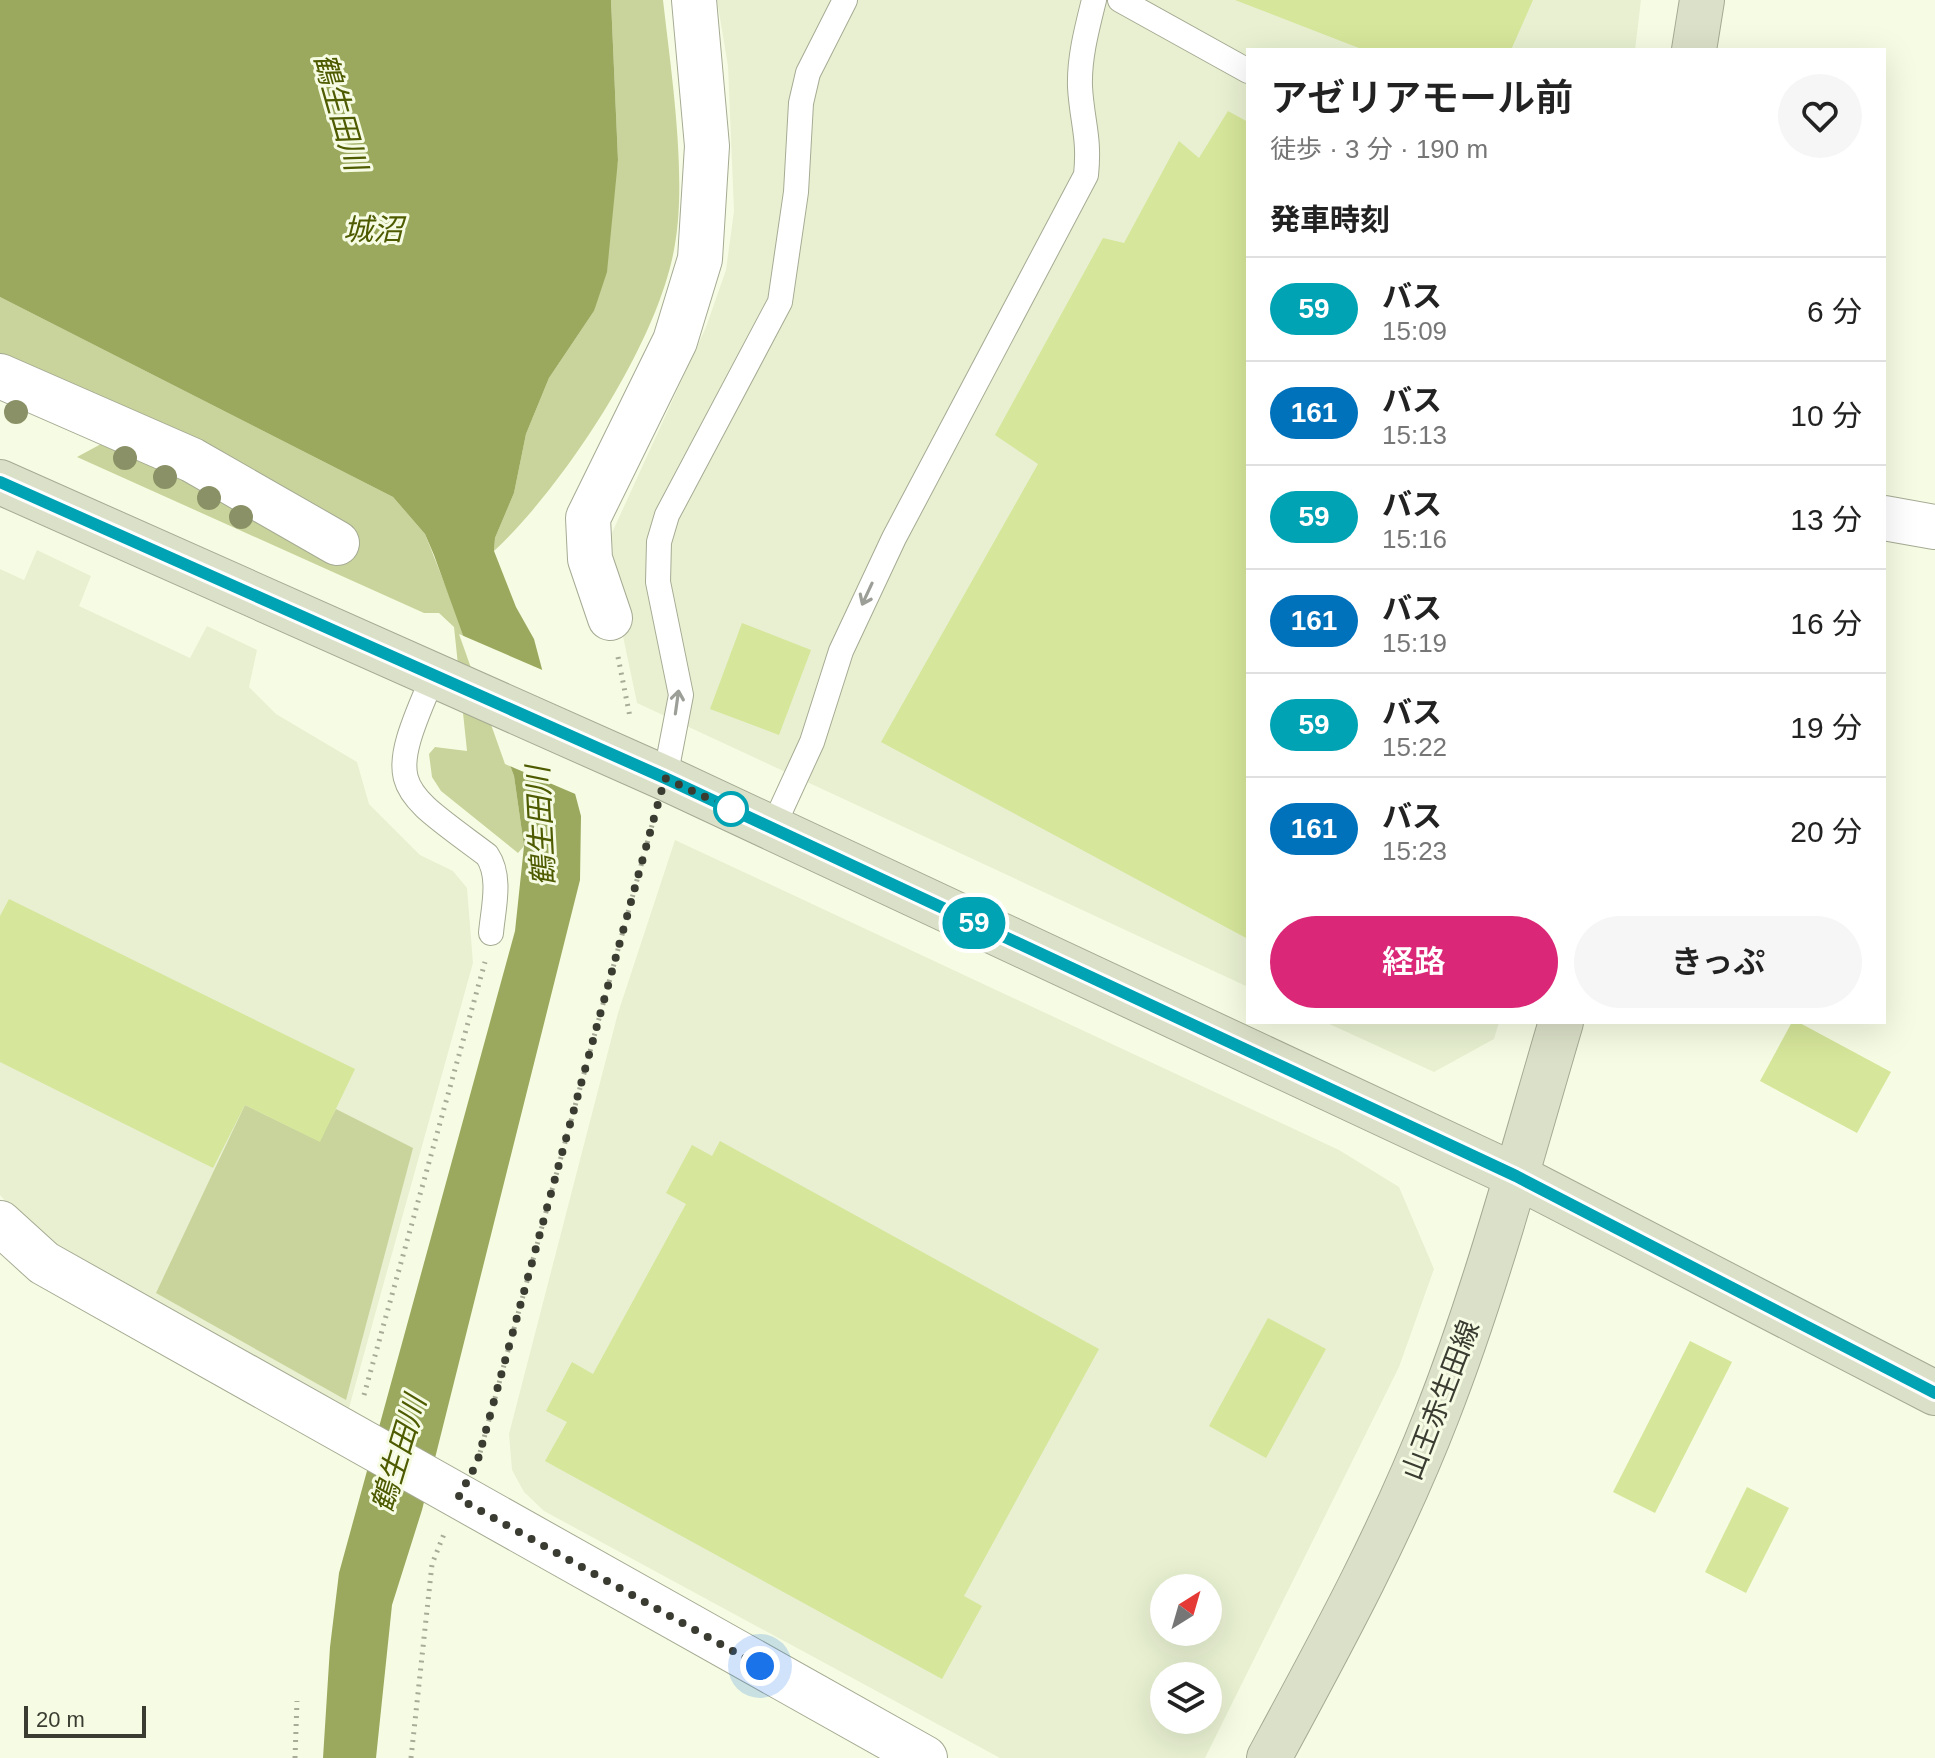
<!DOCTYPE html>
<html lang="ja">
<meta charset="utf-8">
<style>
:root{--surface:#fff;--page:#f6f6f6;--text:#222;--muted:#767676;--line:#e0e0e0;--accent:#db2777}
body{margin:0;font-family:Arial,"Noto Sans JP",sans-serif;background:var(--page);color:var(--text);height:100vh;display:flex;flex-direction:column;font-size:30px;white-space:nowrap}
*{box-sizing:border-box;margin:0}
p{font-size:26px;color:var(--muted)}
.icon{flex:none;width:44px;height:44px;fill:none;stroke:currentColor;stroke-width:2;stroke-linecap:round;stroke-linejoin:round}
.map{position:relative;flex:1;overflow:hidden}
.sheet{position:absolute;left:1246px;top:48px;width:640px;height:976px;display:flex;flex-direction:column;background:var(--surface);border-radius:0px;box-shadow:0 8px 32px #0002}
.sheet>*{flex:none}
.badge{padding:0 16px;border-radius:26px;font-size:28px;line-height:52px}
.needle{width:52px;rotate:37deg}
.controls{position:absolute;left:1150px;top:1574px;display:grid;gap:16px}
.controls a{display:grid;place-items:center;width:72px;height:72px;border-radius:50%;background:var(--surface);box-shadow:0 8px 32px #0002;font-size:40px}
.scale{position:absolute;left:24px;bottom:20px;width:122px;box-sizing:border-box;padding-left:8px;border:4px solid #3a3c32;border-top:0;font-size:22px;line-height:28px;white-space:nowrap;color:#3a3c32;-webkit-text-stroke:6px #f6fce3;paint-order:stroke}
.you{position:absolute;width:40px;height:40px;margin:-20px;border:6px solid #fff;border-radius:50%;background:#1a73e8;box-shadow:0 0 0 12px #1a73e833}
.map>.badge{position:absolute;translate:-50% -50%;box-shadow:0 0 0 4px #fff}
h2{padding:0 24px;font-size:30px;line-height:72px}
.round{display:grid;place-items:center;flex:none;width:84px;height:84px;border-radius:42px;background:var(--page)}
.head{display:flex;align-items:center;justify-content:space-between;height:136px;padding:0 24px}
h1{font-size:38px;font-weight:600;line-height:60px}
.primary-button{display:flex;gap:16px;margin-top:auto;padding:16px 24px}
.primary-button a{flex:1;height:92px;border-radius:48px;background:var(--accent);color:#fff;font-size:32px;font-weight:600;line-height:92px;text-align:center}
.primary-button a+a{background:var(--page);color:var(--text)}
ul{padding:0;list-style:none}
li{display:flex;align-items:center;gap:24px;height:104px;padding:0 24px;border-top:2px solid var(--line)}
li div{flex:1}
li b{display:block;font-size:30px}
li em{font-style:normal}
li .badge{min-width:88px;font-weight:700;text-align:center}
.map>svg:first-child{display:block}
.built{fill:#e8f0d1;fill-rule:evenodd}
.green{fill:#c8d49b}
.water{fill:#9ba95f}
.pier{fill:#f6fce3}
.building{fill:#d6e69a}
.lines{fill:none;stroke-linecap:round;stroke-linejoin:round}
.lane-casing{stroke:#a5ab93;stroke-width:26}
.street-casing{stroke:#a5ab93;stroke-width:46}
.secondary-casing{stroke:#a5ab93;stroke-width:46}
.path{stroke:#a7ab98;stroke-width:5;stroke-dasharray:2 6;stroke-linecap:butt}
.lane{stroke:#fff;stroke-width:24}
.street{stroke:#fff;stroke-width:44}
.secondary{stroke:#dbe0c8;stroke-width:44}
.tree{fill:#8a9166}
.oneway{stroke:#9c9e98}
.line-casing{stroke:#fff;stroke-width:18}
.line{stroke:#00a3b4;stroke-width:12}
.walk{stroke:#3a3c32;stroke-width:8;stroke-dasharray:0 14.4}
.stop-dot{fill:#fff;stroke:#00a3b4;stroke-width:4}
.labels{text-anchor:middle;stroke-width:6;stroke-linejoin:round;paint-order:stroke}
.street-label{font-size:28px;fill:#3a3c32;stroke:#f6fce3}
.water-label{font-size:30px;font-style:italic;fill:#4f5b00;stroke:#f6fce3}
</style>
<div class="map">
<svg width="1935" height="1758" viewBox="0 0 1935 1758">
<rect width="100%" height="100%" fill="#f6fce3"/>
<g class="built">
<path d="M717 0H1641L1635 50H1248V987L637 703 611 579V535L706 327 726 270 734 211 728 66Z"/>
<path d="M37 550 91 576 79 606 190 658 207 626 257 650 249 687 276 714 357 762 369 804 420 855 453 871 467 888 473 963 349 1408 36 1236 0 1195V569L24 580Z"/>
<path d="M675 840 1339 1150 1399 1187 1434 1269 1399 1367 1205 1758H1000L544 1511 524 1492 512 1470 509 1434 618 1013ZM1164 1588H1208V1632H1164ZM1164 1676H1208V1720H1164Z"/>
<path d="M1325 1022H1499L1494 1039 1434 1072Z"/>
</g>
<g class="green">
<path d="M611 0H663C671 71 687 175 675 244 660 340 565 485 494 551L495 538 514 493 526 434 549 378 594 311 618 160Z"/>
<path d="M0 297 393 497 425 534 477 666 514 776 524 846 518 853 441 791 432 777 429 754 435 747 467 751 454 627 439 613H424L77 457 114 437 0 362Z"/>
<path d="M245 1105 319 1141 336 1109 413 1148 346 1400 156 1293Z"/>
</g>
<path class="water" d="M0 0H611L618 160 607 272 594 311 549 378 526 434 514 493 495 538 494 551 516 607 534 639 581 816 580 880 422 1510 392 1605 376 1758H323L330 1647 339 1573 515 931 524 846 514 776 434 555 425 534 393 497 0 297Z"/>
<path class="pier" d="M459 634 547 672 580 796 505 764Z"/>
<g class="building">
<path d="M1235 0H1533L1511 50H1364Z"/>
<path d="M1228 111 1248 122V939L881 742 1038 464 995 435 1103 238 1124 243 1179 141 1199 158Z"/>
<path d="M742 623 811 650 779 735 710 709Z"/>
<path d="M9 899 355 1069 320 1142 245 1105 213 1168 0 1062V916Z"/>
<path d="M1792 1022H1798L1891 1072 1857 1133 1760 1081Z"/>
<path d="M720 1141 1099 1349 964 1596 982 1606 942 1679 545 1461 567 1422 546 1411 572 1362 593 1374 686 1204 666 1193 692 1145 712 1156Z"/>
<path d="M1268 1318 1326 1349 1266 1458 1209 1426Z"/>
<path d="M1690 1341 1732 1362 1655 1513 1613 1492Z"/>
<path d="M1747 1487 1789 1508 1746 1593 1705 1572Z"/>
</g>
<g class="lines">
<g class="lane-casing">
<g id="lane">
<path d="M1120 0 1248 71"/>
<path d="M433 677C384 789 395 786 487 855 502 877 493 909 491 933"/>
<path d="M665 778 681 695 658 582 659 542 667 515 780 302 796 192 801 103 808 73 845 0"/>
<path d="M772 829 812 742 841 651 894 538 1086 175C1090 137 1082 122 1080 87 1079 58 1087 28 1094 0"/>
</g>
</g>
<g class="street-casing">
<g id="street">
<path d="M0 376 192 460 337 543"/>
<path d="M1884 518 1935 527"/>
<path d="M610 618 590 559 588 518 675 341 700 259 707 146 694 0"/>
<path d="M0 1223 44 1263 925 1758"/>
</g>
</g>
<g class="secondary-casing">
<g id="secondary">
<path d="M1694 50 1702 0"/>
<path d="M0 482 665 778 1516 1176 1935 1393"/>
<path d="M1269 1758C1329 1647 1391 1534 1437 1415 1487 1287 1522 1154 1561 1022"/>
</g>
</g>
<g class="path">
<path d="M618 657 630 717"/>
<path d="M364 1395 485 962"/>
<path d="M478 1460 654 818"/>
<path d="M295 1758 297 1701"/>
<path d="M411 1758 432 1564 444 1534"/>
</g>
<use href="#lane" class="lane"/>
<use href="#street" class="street"/>
<use href="#secondary" class="secondary"/>
</g>
<g class="tree">
<circle cx="16" cy="412" r="12"/>
<circle cx="125" cy="458" r="12"/>
<circle cx="165" cy="477" r="12"/>
<circle cx="209" cy="498" r="12"/>
<circle cx="241" cy="517" r="12"/>
</g>
<defs><path id="oneway-shaft" d="M-6 0H5M1.5-3L5.5 0L1.5 3" fill="none" stroke-width="1.6" stroke-linecap="round" stroke-linejoin="round" transform="scale(2)"/></defs>
<g class="oneway">
<use href="#oneway-shaft" transform="translate(867 594) rotate(115)"/>
<use href="#oneway-shaft" transform="translate(677 702) rotate(-82)"/>
</g>
<g class="lines">
<g class="line-casing">
<path id="line" d="M0 482 665 778 1516 1176 1935 1393"/>
</g>
<use href="#line" class="line"/>
<path class="walk" d="M731 809 665 778 477 1463 458 1498 760 1666"/>
</g>
<circle class="stop-dot" cx="731" cy="809" r="16"/>
<g class="labels">
<g class="street-label">
<text transform="translate(1440 1400) rotate(-69)" y="10">山王赤生田線</text>
</g>
<g class="water-label">
<text transform="translate(340 112) rotate(74)" y="10">鶴生田川</text>
<text x="373" y="240">城沼</text>
<text transform="translate(541 826) rotate(-93)" y="10">鶴生田川</text>
<text transform="translate(399 1454) rotate(-73)" y="10">鶴生田川</text>
</g>
</g>
</svg>
<div class="controls">
<a><svg class="needle" viewBox="-14 -14 28 28"><path d="M0-13l5 13h-10z" fill="#e53935"/><path d="M0 13l5-13h-10z" fill="#767676"/></svg></a>
<a><svg class="icon" aria-label="layers" viewBox="0 0 24 24"><path d="M12 4l9 5-9 5-9-5zM3 14l9 5 9-5"/></svg></a>
</div>
<div class="scale">20 m</div>
<div class="you" style="left:760px;top:1666px"></div>
<b class="badge" style="left:974px;top:923px;background:#00a3b4;color:#fff">59</b>
<section class="sheet">
<div class="head"><div><h1>アゼリアモール前</h1><p>徒歩 · 3 分 · 190 m</p></div><a class="round"><svg class="icon" aria-label="heart" viewBox="0 0 24 24"><path d="M12 20l-8-8c-3-5 5-10 8-4 3-6 11-1 8 4z"/></svg></a></div>
<h2>発車時刻</h2>
<ul>
<li><span class="badge" style="background:#00a3b4;color:#fff">59</span><div><b>バス</b><p>15:09</p></div><em>6 分</em></li>
<li><span class="badge" style="background:#0072bc;color:#fff">161</span><div><b>バス</b><p>15:13</p></div><em>10 分</em></li>
<li><span class="badge" style="background:#00a3b4;color:#fff">59</span><div><b>バス</b><p>15:16</p></div><em>13 分</em></li>
<li><span class="badge" style="background:#0072bc;color:#fff">161</span><div><b>バス</b><p>15:19</p></div><em>16 分</em></li>
<li><span class="badge" style="background:#00a3b4;color:#fff">59</span><div><b>バス</b><p>15:22</p></div><em>19 分</em></li>
<li><span class="badge" style="background:#0072bc;color:#fff">161</span><div><b>バス</b><p>15:23</p></div><em>20 分</em></li>
</ul>
<div class="primary-button"><a>経路</a><a>きっぷ</a></div>
</section>
</div>
